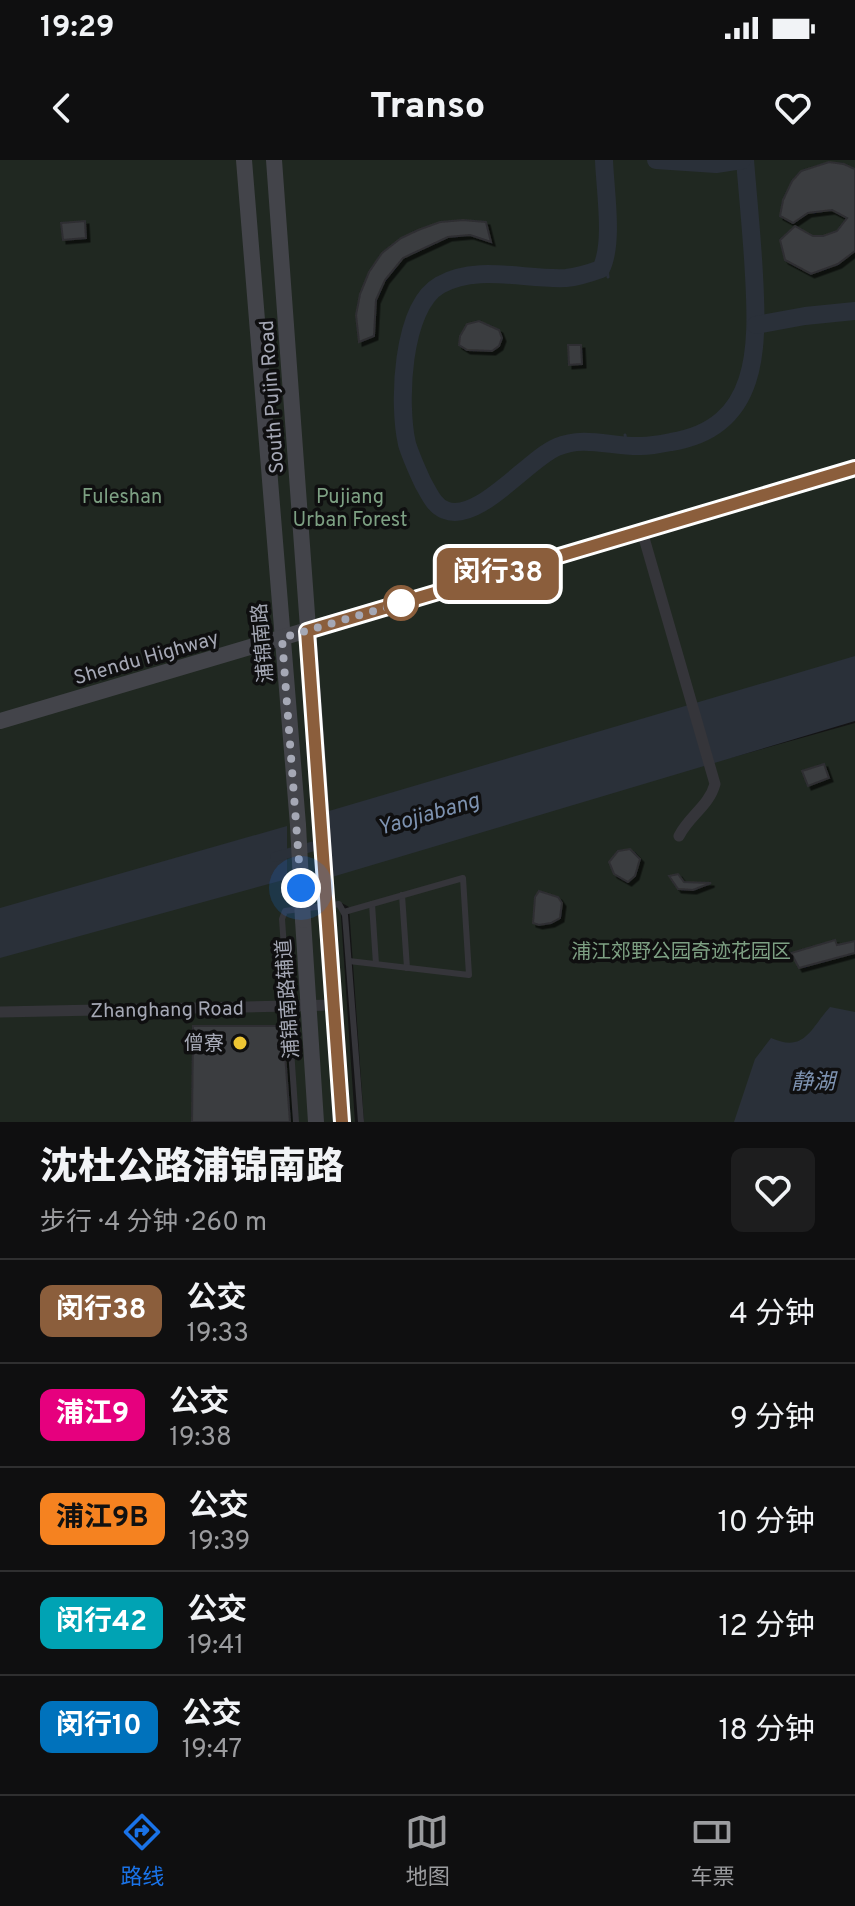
<!DOCTYPE html>
<html lang="zh">
<meta charset="utf-8">
<style>
:root{--surface:#0f0f10;--page:#1d1d1e;--text:#f1f3f6;--muted:#9b9c9f;--line:#2f2f30;--accent:#1a73e8}
body{margin:0;font-family:Overpass,"Noto Sans SC",sans-serif;background:var(--page);color:var(--text);height:100vh;display:flex;flex-direction:column;font-size:30px;white-space:nowrap}
*{box-sizing:border-box;margin:0}
p{font-size:26px;color:var(--muted)}
.icon{flex:none;width:44px;height:44px;fill:none;stroke:currentColor;stroke-width:2;stroke-linecap:round;stroke-linejoin:round}
.map{position:relative;height:962px;overflow:hidden}
.side{display:flex;flex-direction:column;background:var(--surface);flex:1}
.side>*{flex:none}
.badge{padding:0 16px;border-radius:12px;font-size:28px;line-height:52px}
.you{position:absolute;width:40px;height:40px;margin:-20px;border:6px solid #fff;border-radius:50%;background:#1a73e8;box-shadow:0 0 0 12px #1a73e833}
.map>.badge{position:absolute;translate:-50% -50%;box-shadow:0 0 0 4px #fff}
.round{display:grid;place-items:center;flex:none;width:84px;height:84px;border-radius:12px;background:var(--page)}
.head{display:flex;align-items:center;justify-content:space-between;height:136px;padding:0 40px}
h1{font-size:38px;font-weight:800;line-height:60px}
ul{padding:0;list-style:none}
li{display:flex;align-items:center;gap:24px;height:104px;padding:0 40px;border-top:2px solid var(--line)}
li div{flex:1}
li b{display:block;font-size:30px}
li em{font-style:normal}
li .badge{min-width:88px;font-weight:700;text-align:center}
.status{display:flex;justify-content:space-between;align-items:center;height:56px;padding:0 40px;background:var(--surface);direction:ltr}
.status svg{height:22px;fill:currentColor}
header{display:flex;justify-content:space-between;align-items:center;height:104px;padding:0 40px;background:var(--surface);font-size:36px;font-weight:800}
.menu{display:flex;justify-content:space-around;align-items:center;height:112px;border-top:2px solid var(--line);background:var(--surface);font-size:22px;color:var(--muted)}
.menu a{display:grid;justify-items:center;gap:4px}
.menu .current{color:var(--accent)}
.map>svg:first-child{display:block}
.green{fill:#202821}
.water{fill:#2a3039}
.lines{fill:none;stroke-linecap:round;stroke-linejoin:round}
.stream{stroke:#2a3039;stroke-width:3}
.canal{stroke:#2a3039;stroke-width:10}
.river{stroke:#2a3039;stroke-width:18}
.building{fill:#3b3c3f;stroke:#2e2e31;stroke-width:2;filter:url(#shadow)}
.lane{stroke:#35353a;stroke-width:6}
.street{stroke:#35353a;stroke-width:11}
.secondary{stroke:#43444a;stroke-width:16}
.secondary-bridge{stroke:#43444a;stroke-width:16}
.line-casing{stroke:#fff;stroke-width:18}
.line{stroke:#8b5e3c;stroke-width:12}
.walk{stroke:#a5a8b5;stroke-width:8;stroke-dasharray:0 14.4}
.stop-dot{fill:#fff;stroke:#8b5e3c;stroke-width:4}
.poi-dot{fill:#eec633;stroke:#0f0f10;stroke-width:3}
.labels{text-anchor:middle;stroke-width:7;stroke-linejoin:round;paint-order:stroke}
.street-label{font-size:20px;fill:#a5a8b5;stroke:#0f0f10}
.park-label{font-size:20px;fill:#7da083;stroke:#0f0f10}
.poi-label{font-size:20px;fill:#a5a8b5;stroke:#0f0f10;text-anchor:end}
.water-label{font-size:22px;font-style:italic;fill:#7d92b0;stroke:#0f0f10}
</style>
<div class="status"><b>19:29</b><svg viewBox="0 0 49 12"><path d="M0 12V9h3v3zM5 12V6h3v6zM10 12V3h3v9zM15 12V0h3v12zM26 1h20v11H26zM47 4h2v5h-2z"/></svg></div>
<header><svg class="icon" aria-label="back" viewBox="0 0 24 24"><path d="M15 5l-7 7 7 7"/></svg>Transo<svg class="icon" aria-label="heart" viewBox="0 0 24 24"><path d="M12 20l-8-8c-3-5 5-10 8-4 3-6 11-1 8 4z"/></svg></header>
<div class="map">
<svg width="855" height="962" viewBox="0 0 855 962">
<defs>
<filter id="shadow"><feDropShadow dx="3.5" dy="3.5" stdDeviation="0" flood-color="#0009"/></filter>
</defs>
<rect width="100%" height="100%" fill="#141415"/>
<path class="green" d="M0 0H855V557L730 598 855 563V962H364L349 747 340 742 355 962H0Z"/>
<g class="water">
<path d="M855 496V561L332 717 329 651Z"/>
<path d="M287 666V719L0 798V748Z"/>
<path d="M830 847 855 852V962H734L755 899 771 878C805 893 810 869 830 847Z"/>
</g>
<g class="lines">
<g class="stream">
<path d="M606 99 608 117"/>
<path d="M625 275 627 285"/>
</g>
<path class="canal" d="M275 697 325 683"/>
<g class="river">
<path d="M604 0C605 30 614 83 601 109 590 113 577 117 566 118 525 120 477 104 440 125 401 147 398 245 407 284 411 297 417 310 423 323 429 333 434 346 445 350 478 364 528 299 557 287 584 275 612 287 641 286 651 286 661 284 671 282 760 268 758 187 754 115 752 76 748 38 745 0"/>
<path d="M656 0 716 4 742 0"/>
<path d="M756 165 805 156 855 151"/>
</g>
</g>
<g class="building">
<path d="M829 2 844 4 855 9V91L838 104 811 114 785 100 780 80 795 66 813 76H823L837 71 847 58 832 50 808 53 793 63 780 56 783 40 792 21 801 11Z"/>
<path d="M463 60 486 62 491 82 470 75 448 77 403 98 385 120 376 140 374 176 359 182 356 155 360 134 369 112 382 93 401 78 418 70 440 62Z"/>
<path d="M85 61 86 78 63 80 61 63Z"/>
<path d="M479 161 499 170 502 178 499 186 492 191 467 190 459 185 460 176 467 164Z"/>
<path d="M568 185H581L582 204 569 205Z"/>
<path d="M824 604 829 618 808 626 802 611Z"/>
<path d="M630 689 640 699 635 716 628 722 614 714 609 702 618 691Z"/>
<path d="M678 714 684 722 711 723 693 730 678 729 669 716Z"/>
<path d="M539 731 558 737 562 743 560 758 551 763 539 765 533 763 535 737Z"/>
<path d="M835 780 837 785 855 781V793L799 808 791 793Z"/>
<path d="M193 866H283L290 962H192Z"/>
</g>
<g class="lines">
<g class="lane">
<path d="M402 735 407 808"/>
<path d="M372 744 376 804"/>
<path d="M344 752 463 718 469 815 349 801"/>
<path d="M296 962 282 759 285 751 339 744 345 755 361 962"/>
</g>
<g class="street">
<path d="M642 371 715 624C709 646 689 656 679 676"/>
<path d="M0 852 334 845"/>
</g>
<g class="secondary">
<path d="M244 0 298 665"/>
<path d="M274 0 321 647"/>
<path d="M0 561 855 308"/>
<path d="M327 758 342 962"/>
<path d="M303 760 316 962"/>
</g>
<g class="secondary-bridge">
<path d="M321 647 327 758"/>
<path d="M298 665 303 760"/>
</g>
</g>
<g class="lines">
<g class="line-casing">
<path id="line" d="M342 962 307 471 855 308"/>
</g>
<use href="#line" class="line"/>
<path class="walk" d="M301 728 282 478 401 443"/>
</g>
<circle class="stop-dot" cx="401" cy="443" r="16"/>
<circle class="poi-dot" cx="240" cy="883" r="8"/>
<g class="labels">
<g class="street-label">
<text transform="translate(271 237) rotate(-94)" y="7">South Pujin Road</text>
<text transform="translate(262 483) rotate(-95)" y="7">浦锦南路</text>
<text transform="translate(146 497) rotate(-16)" y="7">Shendu Highway</text>
<text transform="translate(287 839) rotate(-94)" y="7">浦锦南路辅道</text>
<text transform="translate(167 849) rotate(-1)" y="7">Zhanghang Road</text>
</g>
<g class="park-label">
<text x="122" y="343">Fuleshan</text>
<text x="350" y="343">Pujiang<tspan x="350" dy="23">Urban Forest</tspan></text>
<text x="681" y="798">浦江郊野公园奇迹花园区</text>
</g>
<g class="poi-label">
<text x="224" y="890">僧寮</text>
</g>
<g class="water-label">
<text transform="translate(428 653) rotate(-16)" y="8">Yaojiabang</text>
<text x="813" y="929">静湖</text>
</g>
</g>
</svg>
<div class="you" style="left:301px;top:728px"></div>
<b class="badge" style="left:498px;top:414px;background:#8b5e3c;color:#fff">闵行38</b>
</div>
<section class="side">
<div class="head"><div><h1>沈杜公路浦锦南路</h1><p>步行 · 4 分钟 · 260 m</p></div><a class="round"><svg class="icon" aria-label="heart" viewBox="0 0 24 24"><path d="M12 20l-8-8c-3-5 5-10 8-4 3-6 11-1 8 4z"/></svg></a></div>
<ul>
<li><span class="badge" style="background:#8b5e3c;color:#fff">闵行38</span><div><b>公交</b><p>19:33</p></div><em>4 分钟</em></li>
<li><span class="badge" style="background:#e6007e;color:#fff">浦江9</span><div><b>公交</b><p>19:38</p></div><em>9 分钟</em></li>
<li><span class="badge" style="background:#f58220;color:#111">浦江9B</span><div><b>公交</b><p>19:39</p></div><em>10 分钟</em></li>
<li><span class="badge" style="background:#00a3b4;color:#fff">闵行42</span><div><b>公交</b><p>19:41</p></div><em>12 分钟</em></li>
<li><span class="badge" style="background:#0072bc;color:#fff">闵行10</span><div><b>公交</b><p>19:47</p></div><em>18 分钟</em></li>
</ul>
</section>
<nav class="menu">
<a class="current"><svg class="icon" aria-label="directions" viewBox="0 0 24 24"><path d="M12 3l9 9-9 9-9-9zM9 14v-3h6M13 9l2 2-2 2"/></svg>路线</a>
<a><svg class="icon" aria-label="map" viewBox="0 0 24 24"><path d="M3 6l6-2 6 2 6-2v14l-6 2-6-2-6 2zM9 4v14M15 6v14"/></svg>地图</a>
<a><svg class="icon" aria-label="tickets" viewBox="0 0 24 24"><path d="M3 7h18v10H3zM15 7v10"/></svg>车票</a>
</nav>
